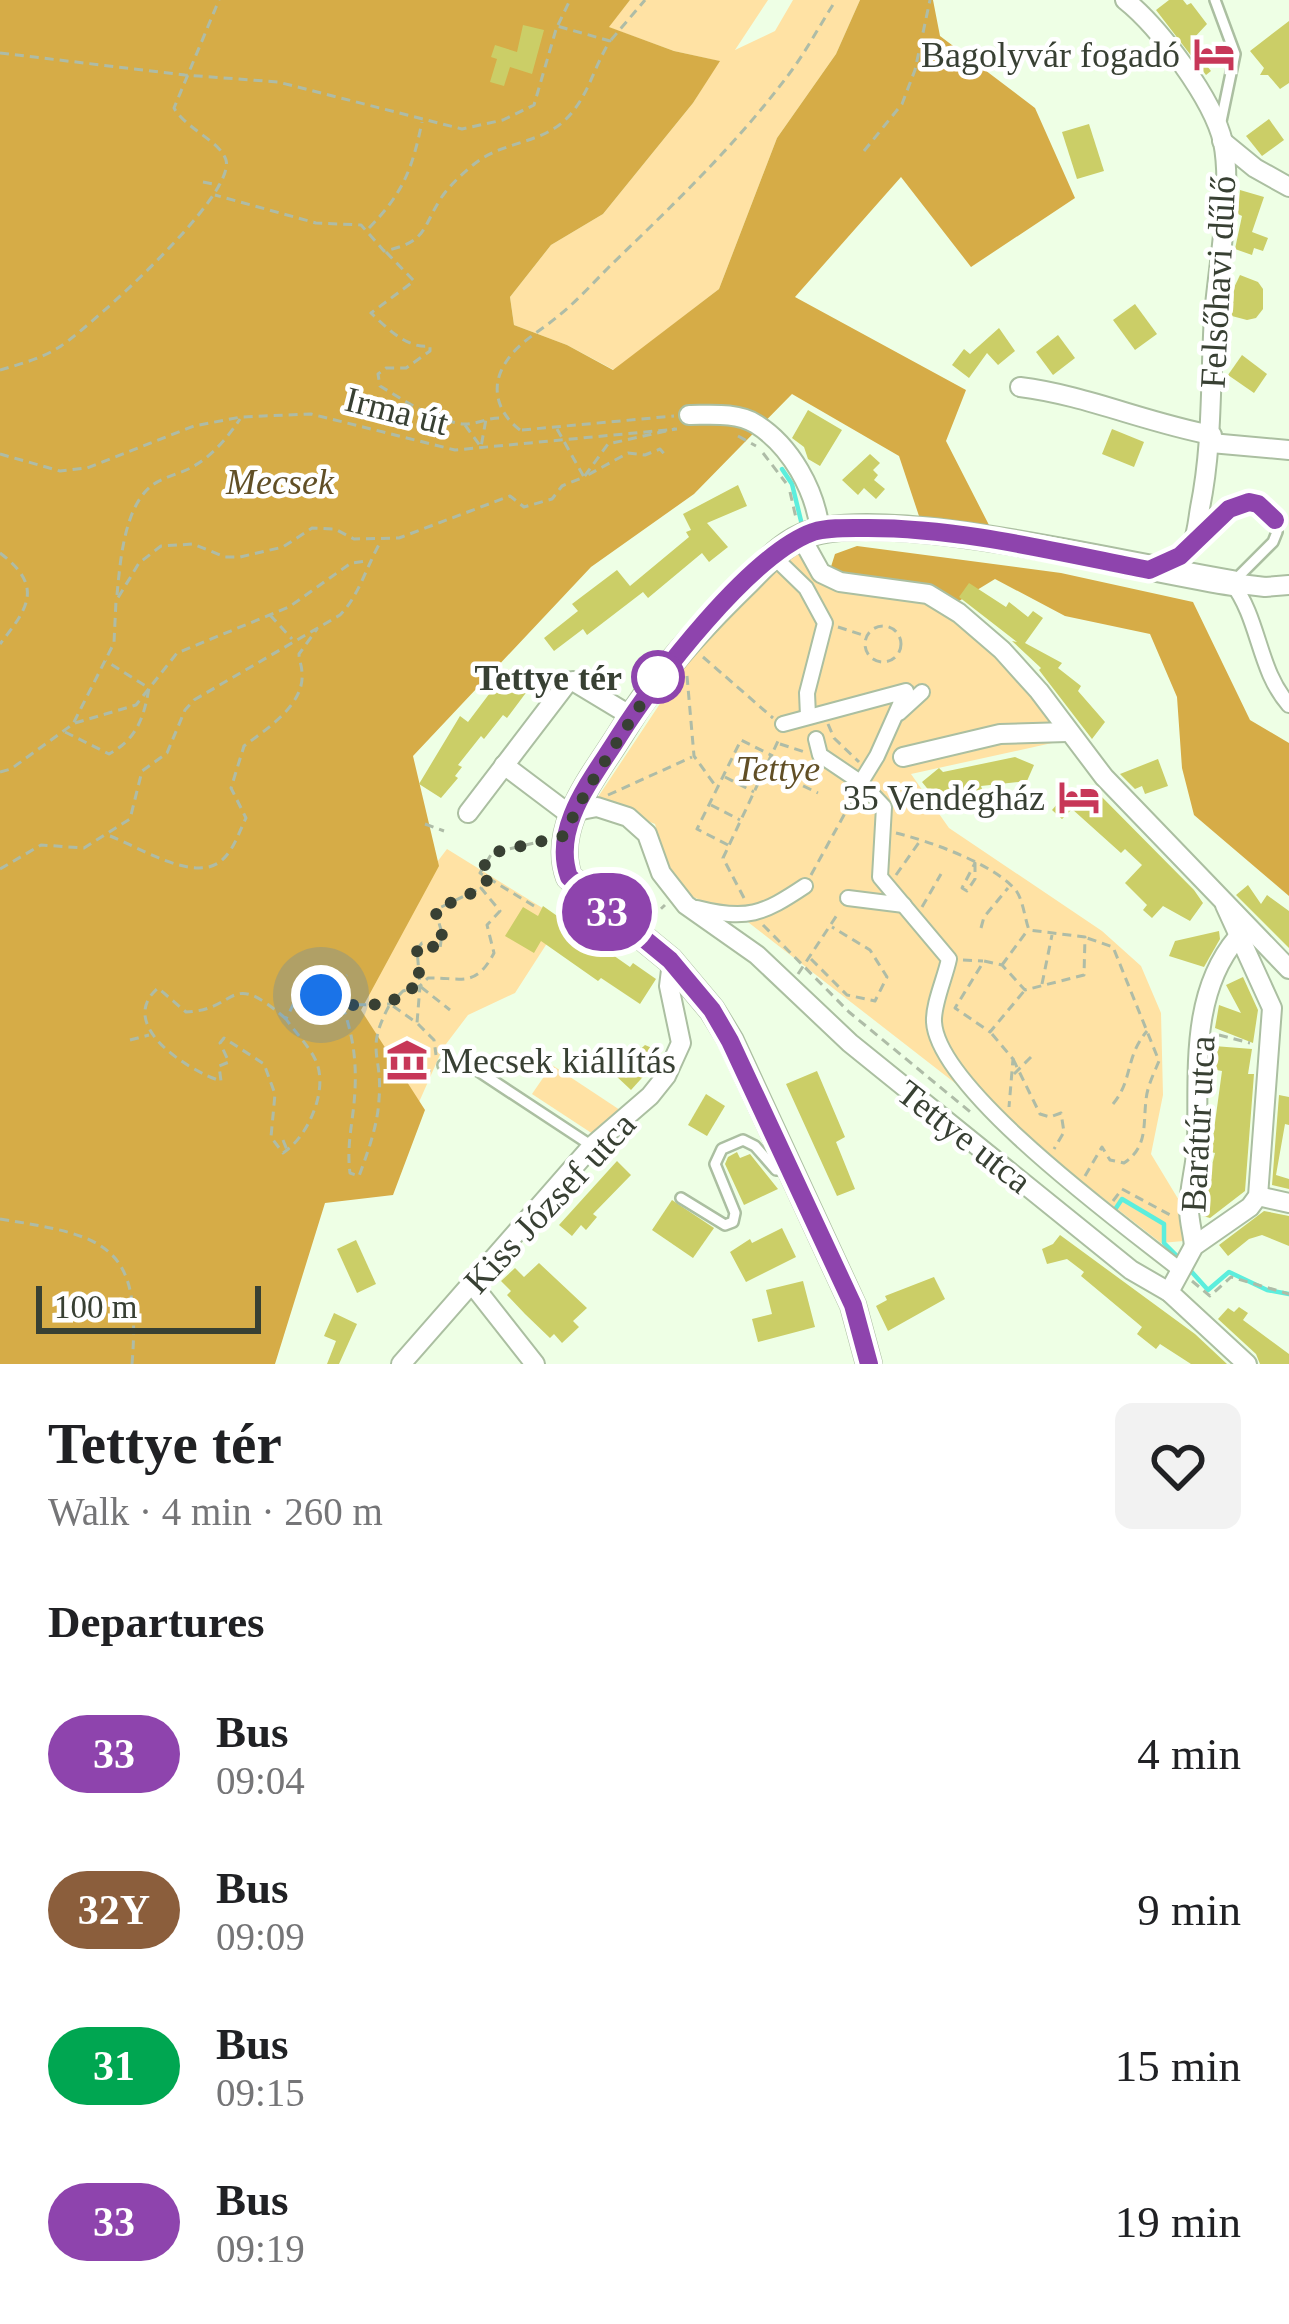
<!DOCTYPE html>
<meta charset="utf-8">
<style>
:root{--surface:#fff;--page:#f2f2f2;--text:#202124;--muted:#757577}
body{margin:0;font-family:Georgia,serif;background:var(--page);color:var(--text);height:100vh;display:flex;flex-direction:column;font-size:45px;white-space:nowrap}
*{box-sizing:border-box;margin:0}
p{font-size:39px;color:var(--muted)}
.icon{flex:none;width:66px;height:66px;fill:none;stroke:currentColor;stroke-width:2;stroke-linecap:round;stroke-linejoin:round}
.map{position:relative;height:1364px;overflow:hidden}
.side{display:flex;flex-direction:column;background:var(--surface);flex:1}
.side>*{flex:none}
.badge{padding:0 24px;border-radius:39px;font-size:42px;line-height:78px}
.scale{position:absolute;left:36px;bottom:30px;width:225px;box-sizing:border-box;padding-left:12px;border:6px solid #384033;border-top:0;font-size:33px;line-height:42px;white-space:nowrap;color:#384033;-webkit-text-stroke:9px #fff;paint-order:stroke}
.you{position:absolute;width:60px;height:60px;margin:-30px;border:9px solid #fff;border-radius:50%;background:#1a73e8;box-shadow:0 0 0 18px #1a73e833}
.map>.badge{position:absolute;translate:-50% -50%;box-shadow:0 0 0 6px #fff}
h2{padding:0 48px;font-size:45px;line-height:108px}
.round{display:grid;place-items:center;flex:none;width:126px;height:126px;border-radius:18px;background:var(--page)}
.headline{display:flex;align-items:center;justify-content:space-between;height:204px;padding:0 48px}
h1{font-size:57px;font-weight:700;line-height:90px}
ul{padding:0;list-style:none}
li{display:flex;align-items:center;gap:36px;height:156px;padding:0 48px}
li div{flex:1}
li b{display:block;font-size:45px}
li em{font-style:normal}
li .badge{min-width:132px;font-weight:700;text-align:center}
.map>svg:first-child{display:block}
.green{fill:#ffe2a4}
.forest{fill:#d6ac47}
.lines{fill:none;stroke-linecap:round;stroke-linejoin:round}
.stream{stroke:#5ceedd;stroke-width:4.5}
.building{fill:#cbce67}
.service-casing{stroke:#abbfa1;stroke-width:14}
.pedestrian-casing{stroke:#abbfa1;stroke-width:18}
.minor-casing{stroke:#abbfa1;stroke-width:22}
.tertiary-casing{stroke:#abbfa1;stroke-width:28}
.path{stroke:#aebca7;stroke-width:3;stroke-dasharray:9 6;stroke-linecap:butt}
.service{stroke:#fff;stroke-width:9}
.pedestrian{stroke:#fff;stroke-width:14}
.minor{stroke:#fff;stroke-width:18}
.tertiary{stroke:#fff;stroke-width:24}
.line-casing{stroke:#fff;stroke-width:27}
.line{stroke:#8e44ad;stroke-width:18}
.walk{stroke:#384033;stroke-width:12;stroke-dasharray:0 21.6}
.stop-dot{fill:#fff;stroke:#8e44ad;stroke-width:6}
.labels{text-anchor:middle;stroke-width:9;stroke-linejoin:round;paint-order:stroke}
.poi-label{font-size:36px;fill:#384033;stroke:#fff;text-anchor:end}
.street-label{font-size:36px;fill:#384033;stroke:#fff}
.park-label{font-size:36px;font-style:italic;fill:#614f26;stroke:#fff}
.stop-label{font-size:36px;font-weight:bold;fill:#384033;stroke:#fff;text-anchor:end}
</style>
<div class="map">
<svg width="1289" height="1364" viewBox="0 0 1289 1364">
<rect width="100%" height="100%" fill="#eeffe5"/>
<g class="green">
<path d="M630 0H768L735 50 775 31 793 0H860L836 54 777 138 719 289 614 370 567 345 514 325 510 297 551 245 603 214 693 103 719 61 674 51 608 27Z"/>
<path d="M800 550 827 584 921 598 975 634 1040 704 1049 721 1052 743 911 774 949 828 1102 931 1141 966 1161 1013 1163 1095 1151 1154 1180 1202 1195 1240 1161 1243 744 919C727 907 716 906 698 899 668 888 663 851 655 824L596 800 685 666 753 588Z"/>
<path d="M447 849 562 920 515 993 468 1015 443 1048 380 1190 171 915 368 953Z"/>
<path d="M552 1065 623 1112 593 1134 532 1094Z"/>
</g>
<g class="forest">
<path d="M0 0H630L609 27 674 51 720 61 693 103 603 214 551 245 510 297 514 325 567 345 613 370 719 289 777 138 836 54 860 0H933L940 36 1035 108 1075 198 971 267 901 177 795 297 966 390 946 441 990 527 921 522 899 456 792 394 694 494 591 567 413 756 439 866 361 1010 425 1110 393 1195 325 1203 275 1364H0Z"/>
<path d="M857 546 1061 573 1193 602 1250 720 1289 743V896L1194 815 1182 768 1177 697 1150 634 1065 616 995 579 959 601 872 578 829 573 835 554Z"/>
</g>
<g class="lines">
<g class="stream">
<path d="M782 469 792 484 802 525"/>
<path d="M1114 1211 1122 1199 1164 1224V1243L1182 1261"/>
<path d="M1190 1270 1208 1290 1229 1272 1267 1290 1289 1294"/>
</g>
</g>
<g class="building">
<path d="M1169 0H1183L1187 5 1191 3 1207 24 1193 39 1197 45 1193 48 1211 71 1206 75 1156 10Z"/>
<path d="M1289 21V83L1280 89 1268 75H1260L1264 68 1250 51Z"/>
<path d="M523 25 544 30 532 74 510 67 504 86 490 82 497 59 491 57 495 45 517 52Z"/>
<path d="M1269 119 1284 140 1262 156 1246 136Z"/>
<path d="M1089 124 1104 171 1077 179 1062 132Z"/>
<path d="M1240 190 1264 197 1252 232 1268 238 1263 251 1254 248 1252 255 1235 249 1242 216 1238 214Z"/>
<path d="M1240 275 1258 282 1263 289V309L1256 318 1247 320 1228 315 1231 294Z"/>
<path d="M1135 304 1157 334 1135 350 1113 320Z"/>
<path d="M999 328 1015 351 998 365 987 353 969 378 952 365 964 349 970 354Z"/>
<path d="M1058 335 1075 358 1053 375 1036 352Z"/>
<path d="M1242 355 1267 374 1254 393 1228 375Z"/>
<path d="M808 410 842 430 820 466 808 459 804 447 792 438Z"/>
<path d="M1112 429 1144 442 1134 467 1102 454Z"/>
<path d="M870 454 880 463 873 470 878 475 874 480 885 489 876 499 864 488 858 495 842 480Z"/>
<path d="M738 485 747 506 707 523 728 547 709 562 702 553 648 598 643 592 587 635 583 629 554 651 544 638 578 611 572 604 617 570 630 586 689 537 686 532 691 530 683 514Z"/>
<path d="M969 583 1006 607 1009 602 1028 617 1033 611 1043 618 1025 643 1062 663 1058 668 1081 686 1078 691 1105 722 1092 739 1039 670 1041 668 1012 641 1017 642 959 597Z"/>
<path d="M508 669 531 686 507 718 503 715 484 739 481 736 458 765 462 767 455 776 458 778 441 798 419 784 460 716 468 722Z"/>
<path d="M1015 757 1034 765 1027 781 981 786 982 789 963 794 961 786 939 803 922 782 939 768 943 772Z"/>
<path d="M1158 759 1168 786 1145 794 1142 786 1135 789 1120 774Z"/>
<path d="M1090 785 1194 890 1203 903 1190 921 1163 906 1152 918 1143 910 1147 905 1125 883 1142 865 1125 849 1121 853 1072 809 1062 819 1052 810 1066 794Z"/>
<path d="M1248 885 1261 904 1267 895 1289 911V948L1236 895Z"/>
<path d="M543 906 630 967 633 963 656 979 640 1004 601 978 598 981 541 941 534 953 505 936 523 907 538 916Z"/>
<path d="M1219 931 1220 939 1204 967 1169 956 1175 941Z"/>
<path d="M1243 977 1258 1010 1253 1043 1215 1028 1219 1005 1241 1013 1226 985Z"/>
<path d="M645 1045 659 1051V1059L631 1090 614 1074Z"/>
<path d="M1214 1046 1252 1049 1248 1074H1254L1245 1191 1210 1218 1203 1216V1202L1215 1153 1211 1152 1222 1071 1211 1069Z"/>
<path d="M817 1071 845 1137 836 1142 855 1189 837 1196 786 1084Z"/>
<path d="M706 1094 725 1106 707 1136 688 1125Z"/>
<path d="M1279 1095 1289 1097V1125L1285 1124 1276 1175 1289 1179V1189L1272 1185Z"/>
<path d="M737 1152 740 1158 750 1154 778 1189 744 1205 725 1164 728 1157Z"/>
<path d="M617 1161 631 1175 593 1214 597 1217 586 1230 581 1225 572 1236 559 1225Z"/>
<path d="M672 1200 714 1228 693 1258 652 1230Z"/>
<path d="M1264 1211 1289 1216V1246L1262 1235 1249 1239 1228 1256 1219 1245Z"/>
<path d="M782 1228 796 1257 746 1282 730 1252 750 1239 752 1243Z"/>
<path d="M1060 1235 1195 1334 1227 1364H1191L1160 1344 1156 1349 1137 1334 1142 1327 1081 1276 1084 1272 1067 1259 1047 1264 1042 1249 1053 1244Z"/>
<path d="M356 1240 376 1284 357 1293 337 1249Z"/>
<path d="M539 1263 587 1308 573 1321 579 1327 562 1343 554 1334 550 1338 525 1314 507 1295 511 1291 501 1281 515 1268 524 1277Z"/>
<path d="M934 1277 945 1299 888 1331 876 1306 887 1300 885 1296Z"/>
<path d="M803 1281 815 1327 758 1342 752 1319 772 1314 766 1290Z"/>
<path d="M1239 1307 1248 1313 1243 1320 1289 1354V1364H1260L1256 1354 1218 1319 1228 1308 1234 1312Z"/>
<path d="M334 1313 357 1324 339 1364H327L336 1341 324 1336Z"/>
</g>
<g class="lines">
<g class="service-casing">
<g id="service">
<path d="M1215 0 1235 54 1220 126"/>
<path d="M1201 536C1221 517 1239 492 1268 510L1277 532 1273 542 1232 583"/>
<path d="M443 1065H469L592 1146"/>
<path d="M681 1198 725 1225 733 1222 735 1213 715 1164 722 1149 743 1140 755 1146 776 1170H787"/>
</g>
</g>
<g class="pedestrian-casing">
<g id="pedestrian">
<path d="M773 556 806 588 825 623 807 693 808 716"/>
<path d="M1232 583C1260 620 1258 670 1289 705"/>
<path d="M899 713 922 692"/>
<path d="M783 724 906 691 877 756 861 782"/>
<path d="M816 739 820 755 863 784"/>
<path d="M869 791 884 807 880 877 949 959C945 978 933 1004 934 1022 938 1090 1125 1226 1179 1269"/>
<path d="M848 898 904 905"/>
<path d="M697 908C747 921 763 914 805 886"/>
</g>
</g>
<g class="minor-casing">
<g id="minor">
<path d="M1125 0C1159 27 1213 99 1223 142 1233 191 1218 266 1214 316 1210 381 1213 444 1200 508 1198 519 1197 535 1192 544 1184 557 1167 563 1154 568"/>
<path d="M1222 141 1255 168 1289 187"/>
<path d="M1020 387C1085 395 1147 423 1212 435"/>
<path d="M689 415C710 415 737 412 756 424 791 446 815 490 820 530"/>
<path d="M1211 443 1289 450"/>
<path d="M801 537 821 573 840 582 928 594 959 613 1002 650 1039 691 1104 777 1289 969"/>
<path d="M1232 583 1265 587 1289 585"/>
<path d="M903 757 1000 734 1067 732"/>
<path d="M504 765 573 817"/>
<path d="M576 811 597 807 628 817 647 834 661 873 686 905 757 955 850 1043 1131 1270 1169 1292 1247 1364"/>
<path d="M468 813 568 682 573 681 631 716"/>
<path d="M1258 1196 1289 1203"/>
<path d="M1194 1246C1193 1234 1189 1221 1189 1209 1189 1188 1196 1166 1197 1144 1199 1075 1189 995 1237 938"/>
<path d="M472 1284 535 1364"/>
<path d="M1169 1292 1194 1246 1250 1207 1258 1196 1272 1008 1225 905"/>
<path d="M401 1364 592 1146 650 1096 666 1076 681 1043 669 986 672 962"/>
</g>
</g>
<g class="tertiary-casing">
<path id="tertiary" d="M869 1364 853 1305 731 1041 712 1010 670 960 569 877C550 825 597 773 623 730 657 674 699 629 745 584 762 567 779 547 801 537 874 502 1141 569 1232 583"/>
</g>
<g class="path">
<path d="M558 25 570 0"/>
<path d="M611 40 645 0"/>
<path d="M0 53 185 75 278 82 462 129 503 120 534 105 557 26 610 41C593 68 588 99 564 121 539 144 500 142 473 165 461 175 450 185 441 198 421 230 427 242 384 251L361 225 316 223 215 195"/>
<path d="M864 151 902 104 915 70 930 0"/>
<path d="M203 182 218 185"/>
<path d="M369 228C403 193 412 170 422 122"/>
<path d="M386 252 414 281 371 313C387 328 407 349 430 346V351L406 368H386L378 374 380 386C405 401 433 420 463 424 477 425 488 417 502 418"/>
<path d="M0 370C21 364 43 358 61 346 93 324 236 196 226 160 220 141 186 129 174 108L219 0"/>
<path d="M465 425 481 447 486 419"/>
<path d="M557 429 584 477 628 453 645 455 660 449 667 457"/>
<path d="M520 430C500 415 490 391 503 367 515 344 538 333 557 317 576 302 593 283 610 266 674 204 739 142 792 70 808 48 821 23 836 0"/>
<path d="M522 430 674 416"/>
<path d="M738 436 756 446"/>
<path d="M763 453 786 483"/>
<path d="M0 454 60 471 87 468 194 426 241 417 311 414 455 450 677 429"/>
<path d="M790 492 796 518"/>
<path d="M0 553C45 587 27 609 0 644"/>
<path d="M117 595C120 563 124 509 150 487 161 477 181 474 194 466 213 455 228 437 240 419"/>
<path d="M270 615 292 639"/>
<circle cx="883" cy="644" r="18"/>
<path d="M838 627 863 635"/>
<path d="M703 657 773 718"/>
<path d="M687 676 694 756 717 788"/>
<path d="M75 723 136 705 177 653 289 607 351 563 368 561"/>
<path d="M828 724 834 738 859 762"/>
<path d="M65 732 109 754C137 739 144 717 149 688L106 661"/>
<path d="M780 744 805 752"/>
<path d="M0 772 11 769 73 724 114 643 116 601 139 563 161 546 193 544 225 557H240L283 547 312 528 335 529 354 539 399 538 510 496 524 507 552 499 562 486 584 477 608 444 675 429"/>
<path d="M776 773 818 793"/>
<path d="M725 777 754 792"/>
<path d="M608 795 692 757"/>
<path d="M711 805 740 820"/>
<path d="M425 824 444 831"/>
<path d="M896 833C926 840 998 865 1017 892 1023 901 1025 919 1029 930L1085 937 1084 975 1025 990 1002 965 984 961 955 1008 990 1032 1025 990"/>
<path d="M110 836C139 847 194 883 221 861 234 850 239 832 246 818L231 788 244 746C265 730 305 705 302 673 302 666 299 660 299 654L317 629"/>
<path d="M728 845 697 829 741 740 773 756"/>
<path d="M975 863V879L967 891 962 888Z"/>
<path d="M0 869 41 845 84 848 130 819 142 771 167 753 185 710 194 700 340 615C359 596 367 565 381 541"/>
<path d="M811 875 855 795"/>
<path d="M896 875 920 841"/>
<path d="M744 898 723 858 779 739"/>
<path d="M534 906 480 873 492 853 547 840"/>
<path d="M922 907 941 874"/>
<path d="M650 919 665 905"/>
<path d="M763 925 849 1012 974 1115"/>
<path d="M981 928 984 917 1008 888"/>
<path d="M811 959 847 995 875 1001 887 977 870 950 832 927"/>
<path d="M963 960 983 961"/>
<path d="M1002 965 1027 931"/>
<path d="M798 974 839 912"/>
<path d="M1042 984 1052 935"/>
<path d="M336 986 347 975"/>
<path d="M421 987 450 1010"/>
<path d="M343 1001 352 1005 390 1004 403 991 420 986 417 949 422 943 440 949 442 933 435 910 479 889"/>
<path d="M286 1019C227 967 240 1010 186 1012L158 988C115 1025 189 1071 221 1081L219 1066 229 1062 220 1043 224 1038 264 1064 275 1094 271 1137 283 1153C308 1137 330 1088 315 1059 308 1045 295 1032 286 1019L296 999 321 995 334 987C350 1019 357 1053 355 1089 354 1119 346 1143 350 1173L359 1176C368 1152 378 1124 379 1099 383 1053 364 1052 390 1004L417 1023 420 986 428 978C461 977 475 989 494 953L487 925 500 911 481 888 488 879"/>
<path d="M418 1024 434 1040 436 1055"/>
<path d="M992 1034 1013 1059 1009 1107"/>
<path d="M1219 1035 1250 1043"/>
<path d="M130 1040 149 1035"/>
<path d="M1013 1059 1040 1114 1050 1117 1061 1113 1064 1132 1054 1149"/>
<path d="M417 1066 428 1073 430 1070"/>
<path d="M1014 1074 1033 1055"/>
<path d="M1113 1104C1133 1080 1125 1057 1147 1031"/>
<path d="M283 1140 287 1150"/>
<path d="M1085 1176 1102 1147 1110 1160 1124 1163C1148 1147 1143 1125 1146 1100 1147 1087 1154 1073 1159 1061L1113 947 1087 938"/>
<path d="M1113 1201 1122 1189 1174 1217"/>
<path d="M0 1219C107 1236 142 1244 132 1364"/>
<path d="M1192 1281 1210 1296 1231 1277 1289 1294"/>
</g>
<use href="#service" class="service"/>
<use href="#pedestrian" class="pedestrian"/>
<use href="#minor" class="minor"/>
<use href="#tertiary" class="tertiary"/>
</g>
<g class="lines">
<g class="line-casing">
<path id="line" d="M869 1364 853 1305 730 1041 712 1010 670 960 569 877C551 827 593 778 619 736 654 680 751 554 813 532 829 527 850 528 868 528 962 528 1056 552 1149 570L1180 556 1229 509 1249 502 1258 504 1275 520"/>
</g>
<use href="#line" class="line"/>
<path class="walk" d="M321 995 334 987 341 1000 352 1005 390 1004 403 991 420 986 417 949 422 943 440 949 442 933 435 910 481 889 488 879 480 873 492 853 563 836 588 788 658 677"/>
</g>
<defs>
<g id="hotel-bare" transform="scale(3.24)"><path d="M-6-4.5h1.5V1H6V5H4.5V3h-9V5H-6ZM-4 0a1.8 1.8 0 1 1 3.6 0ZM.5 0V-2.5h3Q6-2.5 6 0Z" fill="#c73758" stroke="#fff" stroke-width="2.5" paint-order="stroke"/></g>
<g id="museum-bare" transform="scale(3.24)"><path d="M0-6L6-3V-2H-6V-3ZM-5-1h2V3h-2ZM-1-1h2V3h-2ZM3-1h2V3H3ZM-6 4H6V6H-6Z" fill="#c73758" stroke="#fff" stroke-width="2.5" paint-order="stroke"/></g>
</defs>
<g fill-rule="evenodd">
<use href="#hotel-bare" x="1214" y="54"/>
<use href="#hotel-bare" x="1079" y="797"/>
<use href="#museum-bare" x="407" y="1060"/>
</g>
<circle class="stop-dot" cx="658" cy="677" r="24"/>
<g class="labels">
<g class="poi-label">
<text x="1180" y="67">Bagolyvár fogadó</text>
<text x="1045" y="810">35 Vendégház</text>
<text x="441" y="1073" text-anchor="start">Mecsek kiállítás</text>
</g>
<g class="street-label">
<text transform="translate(1217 282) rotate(-87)" y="13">Felsőhavi dűlő</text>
<text transform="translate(397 410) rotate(14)" y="13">Irma út</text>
<text transform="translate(1197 1124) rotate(-87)" y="13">Barátúr utca</text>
<text transform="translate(965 1136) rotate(38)" y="13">Tettye utca</text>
<text transform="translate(549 1202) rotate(-47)" y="13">Kiss József utca</text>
</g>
<g class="park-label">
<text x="280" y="494">Mecsek</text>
<text x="778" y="781">Tettye</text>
</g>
<g class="stop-label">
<text x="622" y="690">Tettye tér</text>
</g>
</g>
</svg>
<div class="scale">100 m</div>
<div class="you" style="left:321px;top:995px"></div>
<b class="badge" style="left:607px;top:912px;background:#8e44ad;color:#fff">33</b>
</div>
<section class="side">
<div class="headline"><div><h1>Tettye tér</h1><p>Walk · 4 min · 260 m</p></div><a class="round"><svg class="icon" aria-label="heart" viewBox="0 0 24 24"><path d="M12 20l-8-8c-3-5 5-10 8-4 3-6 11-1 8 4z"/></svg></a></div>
<h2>Departures</h2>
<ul>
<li><span class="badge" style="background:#8e44ad;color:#fff">33</span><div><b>Bus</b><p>09:04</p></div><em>4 min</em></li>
<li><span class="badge" style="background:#8b5e3c;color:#fff">32Y</span><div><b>Bus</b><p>09:09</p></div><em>9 min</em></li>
<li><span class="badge" style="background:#00a651;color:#fff">31</span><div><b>Bus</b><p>09:15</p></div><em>15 min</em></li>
<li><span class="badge" style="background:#8e44ad;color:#fff">33</span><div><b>Bus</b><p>09:19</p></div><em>19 min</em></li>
</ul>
</section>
